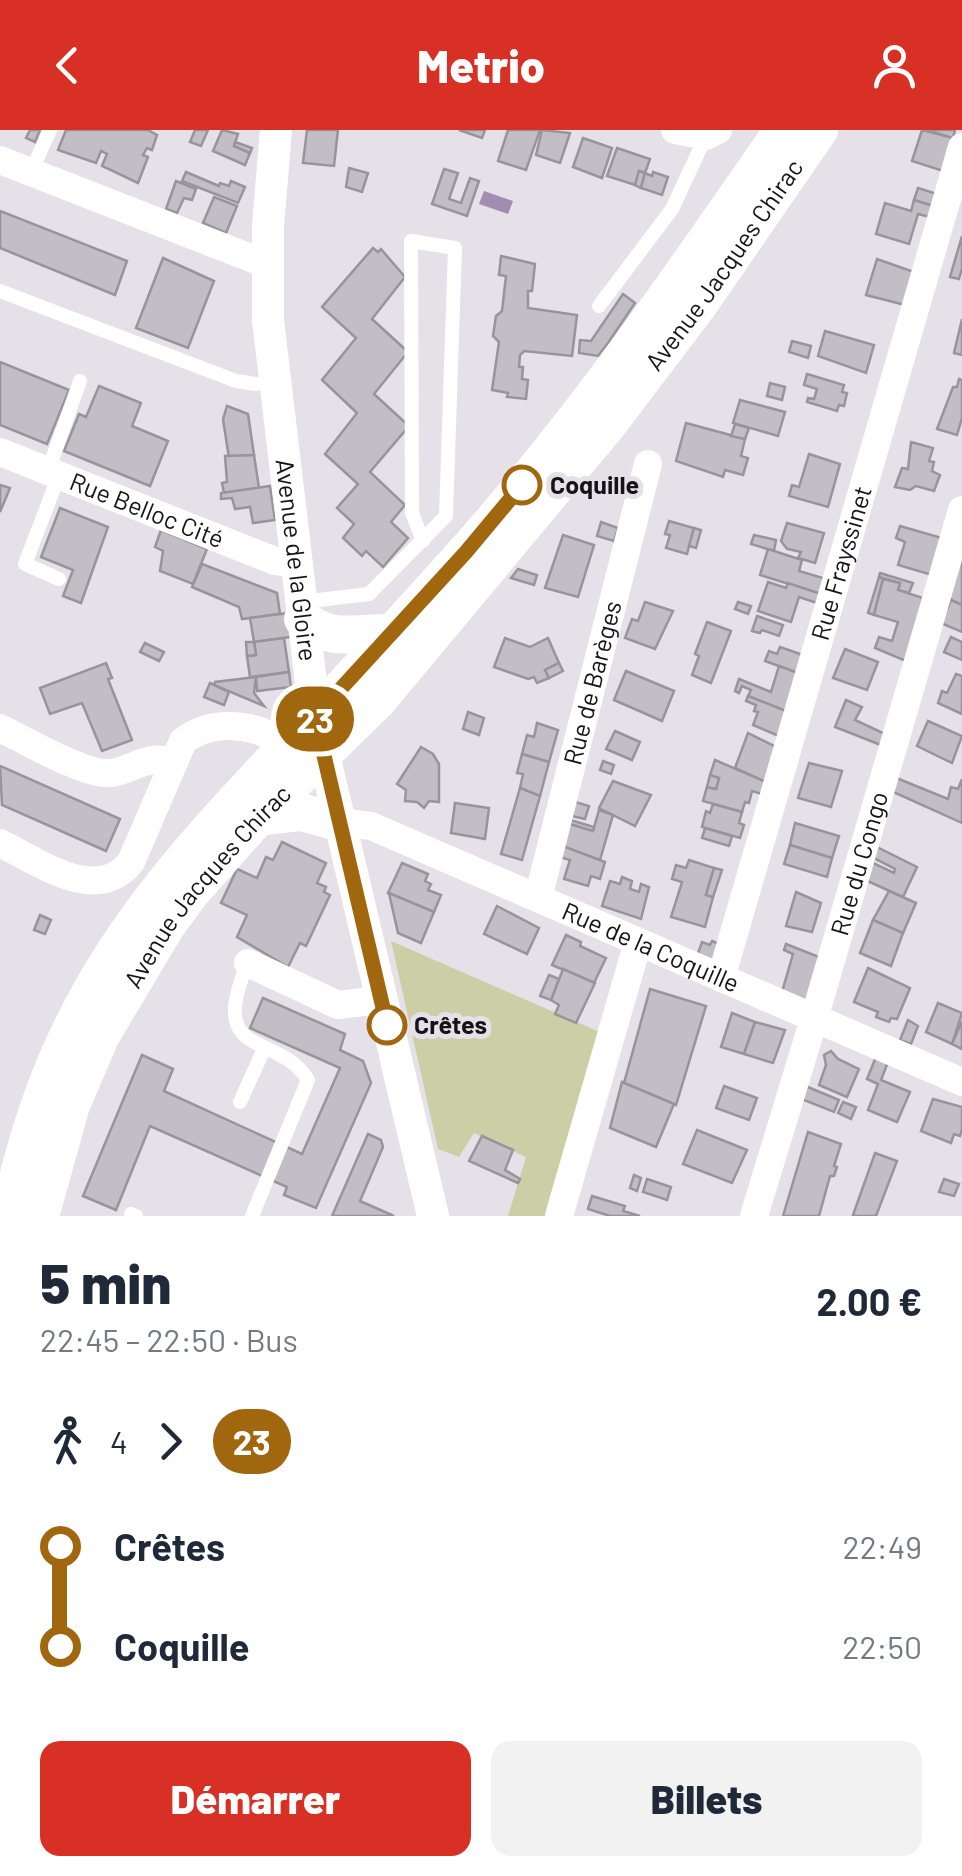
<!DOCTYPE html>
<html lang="fr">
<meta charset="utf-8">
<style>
:root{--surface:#fff;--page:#f2f2f3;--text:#1f2937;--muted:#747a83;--accent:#d93025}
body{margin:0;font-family:Barlow,sans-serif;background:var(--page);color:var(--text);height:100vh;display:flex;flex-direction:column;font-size:38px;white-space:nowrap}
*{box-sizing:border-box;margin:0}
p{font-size:32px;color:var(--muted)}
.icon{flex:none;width:55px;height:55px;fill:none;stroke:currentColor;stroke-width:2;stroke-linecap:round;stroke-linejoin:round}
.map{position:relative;height:1086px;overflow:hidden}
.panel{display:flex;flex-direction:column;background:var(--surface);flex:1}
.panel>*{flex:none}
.badge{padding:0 20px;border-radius:32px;font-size:35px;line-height:65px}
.map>.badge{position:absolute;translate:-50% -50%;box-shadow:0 0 0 5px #fff}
.legs{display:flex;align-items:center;gap:15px;height:110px;padding:0 40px;font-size:32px}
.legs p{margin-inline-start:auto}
.overview{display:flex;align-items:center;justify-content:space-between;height:170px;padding:0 40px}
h1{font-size:55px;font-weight:800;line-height:75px}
.cta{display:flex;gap:20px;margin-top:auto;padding:20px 40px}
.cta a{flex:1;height:115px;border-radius:20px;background:var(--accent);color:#fff;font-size:40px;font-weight:800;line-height:115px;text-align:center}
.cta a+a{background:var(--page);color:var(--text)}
ul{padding:0 40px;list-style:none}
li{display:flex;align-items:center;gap:35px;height:100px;font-size:38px}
li i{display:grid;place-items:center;width:15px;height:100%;margin:0 12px;background:currentColor}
li i::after{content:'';width:25px;height:25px;margin:-12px;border:8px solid;border-radius:50%;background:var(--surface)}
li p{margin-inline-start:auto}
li:first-child i{background:linear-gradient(#0000 50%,currentColor 0)}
li:last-child i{background:linear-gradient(currentColor 50%,#0000 0)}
header{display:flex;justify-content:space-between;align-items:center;height:130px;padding:0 40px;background:var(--accent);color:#fff;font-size:45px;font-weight:800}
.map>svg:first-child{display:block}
.green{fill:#cccfa6}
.water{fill:#a28db1}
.building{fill:#c3bec6;stroke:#98949c;stroke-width:2.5}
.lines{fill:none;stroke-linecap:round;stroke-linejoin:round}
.service{stroke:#fff;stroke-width:14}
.minor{stroke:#fff;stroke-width:28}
.tertiary{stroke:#fff;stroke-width:32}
.secondary{stroke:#fff;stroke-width:38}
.line-1-casing{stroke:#fff;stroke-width:22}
.line-1{stroke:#a0670f;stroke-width:15}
.stop-1-dot{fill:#fff;stroke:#a0670f;stroke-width:5}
.labels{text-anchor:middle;stroke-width:10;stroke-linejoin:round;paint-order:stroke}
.street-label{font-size:25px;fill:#151316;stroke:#e6e1e9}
.stop-label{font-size:25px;font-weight:bold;fill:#151316;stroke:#e6e1e9;text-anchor:start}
</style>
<header><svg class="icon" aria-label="back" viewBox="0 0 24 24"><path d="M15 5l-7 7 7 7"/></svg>Metrio<svg class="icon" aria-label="person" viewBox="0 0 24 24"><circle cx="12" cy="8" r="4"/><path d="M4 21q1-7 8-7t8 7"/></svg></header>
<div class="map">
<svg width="962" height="1086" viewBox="0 0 962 1086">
<rect width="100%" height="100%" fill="#e6e1e9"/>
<path class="green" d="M391 811 602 903 548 1086H508L526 1027 474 1003 459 1027 438 1019Z"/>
<path class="water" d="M484 61 513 71 508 84 479 74Z"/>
<g class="building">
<path d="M30 0H40L35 12 26 8Z"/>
<path d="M66 0H148L157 5 152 20 147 18 143 25 148 27 138 53 102 36 107 24 101 21 96 33 58 20Z"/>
<path d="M195 0H208L201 16 190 12Z"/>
<path d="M222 0 238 4 234 16 250 23 245 35 213 21Z"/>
<path d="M307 0H338L334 36 303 33Z"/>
<path d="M459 0H485L482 8Z"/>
<path d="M508 0H540L526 40 498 31Z"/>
<path d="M542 0 570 3 560 33 536 25Z"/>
<path d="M922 0 953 8 943 41 912 31Z"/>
<path d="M927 0H955L953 8Z"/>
<path d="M583 8 612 18 602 48 573 37Z"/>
<path d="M235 12 252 18 250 23 234 16Z"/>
<path d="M617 18 650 29 645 43 639 41 635 55 607 46Z"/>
<path d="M349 38 368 43 362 62 346 57Z"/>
<path d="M444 39 458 43 449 69 461 73 470 48 479 51 467 86 432 74Z"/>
<path d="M639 41 645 43 641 58 635 55Z"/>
<path d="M186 42 219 56 220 53 229 56 231 51 245 57 238 73 182 51Z"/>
<path d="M653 42 668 47 662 65 641 58 645 43 652 46Z"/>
<path d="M176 51 196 59 192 70 184 68 177 83 166 79Z"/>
<path d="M918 58 937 64 933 76 914 70Z"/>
<path d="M214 67 237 76 226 103 203 93Z"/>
<path d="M914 70 933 76 930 87 918 84 909 114 876 104 885 73 911 81Z"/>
<path d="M0 81 127 131 115 165 0 118Z"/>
<path d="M962 106V138L959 149 950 147Z"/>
<path d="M373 118 378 122 381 119 405 147 372 189 408 222 374 264 409 296 370 342 405 375 391 392 408 408 383 437 366 421 362 426 343 408 354 394 337 378 358 354 325 324 357 283 322 250 356 208 322 177Z"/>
<path d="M501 126 535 134 532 161H528V178L577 185 572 226 524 221 520 225 519 237H523L522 249 528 250 526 269 507 267 508 263 492 260 499 212 493 206 496 186 502 181 506 146 499 145Z"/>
<path d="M163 128 214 151 188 218 136 198Z"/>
<path d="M877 129 914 142 905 175 866 165Z"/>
<path d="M623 164 635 173 608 213 598 226 579 223 580 210 591 211Z"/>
<path d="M962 189V225L954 223Z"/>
<path d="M825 201 874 215 866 243 818 226Z"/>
<path d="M792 211 811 216 808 228 789 222Z"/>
<path d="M0 232 69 260 47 314 0 295Z"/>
<path d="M807 244 844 255 842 262 847 263 844 276 839 275 837 281 807 272 808 268 814 269 817 259 804 255Z"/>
<path d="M959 249 962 250V288L957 305 937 299 953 257H957Z"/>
<path d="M770 253 785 257 782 270 767 266Z"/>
<path d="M99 256 141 273 132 296 168 311 150 356 64 321 79 284 86 287Z"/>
<path d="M740 270 785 282 778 306 733 293Z"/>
<path d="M227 276 248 284 254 325 229 328 223 289Z"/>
<path d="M686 293 745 309 741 326 748 328 743 345 725 340 723 347 676 331Z"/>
<path d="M735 294 749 298 745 309 731 306Z"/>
<path d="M911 312 933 318 929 331 934 332 932 341 940 345 934 361 916 356 910 360 895 357 902 338 908 339Z"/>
<path d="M809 324 840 334 828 377 789 366 792 355 799 357Z"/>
<path d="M254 325 259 358 224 363 222 353 227 352 225 326Z"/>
<path d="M0 355 10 358 0 382Z"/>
<path d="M270 356 275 390 253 393 250 377 235 379 232 368 221 369V363Z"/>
<path d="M60 378 108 397 81 473 63 466 73 440 41 427Z"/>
<path d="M669 391 694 398 687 424 666 418 670 405 665 404Z"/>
<path d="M601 392 618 398 614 411 597 406Z"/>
<path d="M787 393 824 403 815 433 798 428 801 422 787 419 781 411Z"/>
<path d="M900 396 942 408 932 445 898 435 905 412 896 408Z"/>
<path d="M694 398 701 400 696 418 689 416Z"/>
<path d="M161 400 207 419 193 454 160 441 163 421 155 417Z"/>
<path d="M563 405 594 415 578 467 545 458Z"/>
<path d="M754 405 776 410 774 421 751 414Z"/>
<path d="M768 419 802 430 799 441 826 449 821 464 760 445Z"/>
<path d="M962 422V475L948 468Z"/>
<path d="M202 434 277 463 280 484 242 489 239 477 192 457Z"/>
<path d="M518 439 537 445 534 455 511 448Z"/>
<path d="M880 443 913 453 909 463 898 460 900 453 879 447Z"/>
<path d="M879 447 883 449 874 485 868 483Z"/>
<path d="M883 449 900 453 898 460 923 468 906 531 875 518 879 507 892 511 898 492 874 485Z"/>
<path d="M768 452 786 458 788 453 821 464 817 473 799 467 791 492 758 481Z"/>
<path d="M951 470 962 475V502L941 493Z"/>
<path d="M645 472 673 481 655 519 625 508 632 489 638 491Z"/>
<path d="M738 472 751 476 748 484 735 479Z"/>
<path d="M288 483 291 507 254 512 250 488Z"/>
<path d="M757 486 783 495 779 506 762 500 760 503 752 501Z"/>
<path d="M707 492 731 501 711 553 692 545 699 526 695 524Z"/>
<path d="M951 507 962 512V530L944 522Z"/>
<path d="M284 508 289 542 250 547 247 526 256 525 254 512Z"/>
<path d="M505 508 530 517 548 508 559 533 545 540 549 548 537 553 534 547 528 549 494 537Z"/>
<path d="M246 512H254L256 525 247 526Z"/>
<path d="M145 513 164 522 159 531 140 522Z"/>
<path d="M780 517 803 525 798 543 765 531 769 521 777 524Z"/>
<path d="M845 519 878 532 867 560 833 548Z"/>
<path d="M106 533 112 548 108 549 132 610 102 621 82 573 50 584 40 558Z"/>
<path d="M559 533 563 541 549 548 545 540Z"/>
<path d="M779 536 798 543 786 581 748 566 751 560 742 556 739 563 735 561 739 549 771 562Z"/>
<path d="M626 541 674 561 662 591 614 570Z"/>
<path d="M289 542 291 557 257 561 256 547Z"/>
<path d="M956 544 962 546V584L938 573 942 561 947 563Z"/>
<path d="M256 547 254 563 264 576 214 555 215 552Z"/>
<path d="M210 553 229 562 224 575 204 567Z"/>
<path d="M748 566 786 581 779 606 753 595 758 582 754 581 756 575 746 571Z"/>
<path d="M846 570 862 577 855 590 885 604 881 615 835 597Z"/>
<path d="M468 582 484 588 479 605 463 599Z"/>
<path d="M928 591 962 606 952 633 917 616Z"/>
<path d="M537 593 558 600 549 632 522 624 527 605 534 607Z"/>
<path d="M615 601 640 612 632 630 606 619Z"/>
<path d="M748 603 776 617 766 652 735 638Z"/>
<path d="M421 617 433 624 439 634V672L429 671 424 678 417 672 405 671 406 660 397 654Z"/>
<path d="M522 624 549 632 540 666 520 658 523 644 517 643Z"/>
<path d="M715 630 766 652 762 664 752 661 749 673 745 672 742 682 703 671 707 657 716 659 719 648 710 645Z"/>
<path d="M603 631 614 635 611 644 600 640Z"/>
<path d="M809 633 842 641 831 677 798 668Z"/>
<path d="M0 636 120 689 106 721 2 675Z"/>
<path d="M710 645 719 648 716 659 707 657Z"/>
<path d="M894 647 948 669 951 657 958 659 962 649V693L889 660Z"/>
<path d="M613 651 651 665 635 696 599 678Z"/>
<path d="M520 658 540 666 522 730 501 724Z"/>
<path d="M572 671 589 676 585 689 568 685Z"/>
<path d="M455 673 489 678 485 709 451 703Z"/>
<path d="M713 674 742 682 739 693 744 695 740 708 702 697 706 681 710 683Z"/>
<path d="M599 680 613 685 600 730 563 717 570 694 593 701Z"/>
<path d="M567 689 594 697 593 701 570 694Z"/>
<path d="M795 693 839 706 832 728 790 715Z"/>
<path d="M705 698 732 706 729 716 702 708Z"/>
<path d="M282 712 326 733 317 753 326 757 324 762 330 765 306 816 300 813 288 837 237 807 247 785 221 773 237 739 257 748 266 727 273 730Z"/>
<path d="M560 715 605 732 600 749 591 746 588 756 564 749 570 730 556 726Z"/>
<path d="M790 715 832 728 827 747 784 734Z"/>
<path d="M873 715 917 737 903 767 863 749 869 731 894 743 895 739 870 726Z"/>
<path d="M689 730 714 738 706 765 713 767 705 797 671 787 682 752 672 749 676 735 686 738Z"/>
<path d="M402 733 428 744 425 751 431 754 428 760 441 765 434 782 388 763Z"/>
<path d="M714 738 722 740 713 767 706 765Z"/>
<path d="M622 747 632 751 630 759 639 762 641 754 649 757 641 789 602 776 610 751 620 754Z"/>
<path d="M889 761 916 773 903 803 873 790Z"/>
<path d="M796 762 821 773 812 802 786 796Z"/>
<path d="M389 763 434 782 421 813 398 803Z"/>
<path d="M497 776 539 798 527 824 484 804Z"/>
<path d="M40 785 51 790 45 804 34 800Z"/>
<path d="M873 790 903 803 891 836 860 823Z"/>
<path d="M566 805 581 812 580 816 606 828 594 853 552 835Z"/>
<path d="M712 811 719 814 713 833 697 826 702 812 710 815Z"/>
<path d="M786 814 819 827 807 871 782 862 793 824 784 820Z"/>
<path d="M868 838 910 858 897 889 891 888 889 892 876 887 878 882 854 872Z"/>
<path d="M563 839 595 853 576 893 555 884 559 875 551 870Z"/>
<path d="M549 845 559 849 551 870 540 866Z"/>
<path d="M650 859 706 876 676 975 624 953Z"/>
<path d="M263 868 345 904 340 920 363 931 371 953 316 1078 284 1065 287 1057 150 996 116 1080 83 1066 142 925 173 939 164 961 302 1024 340 938 250 898Z"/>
<path d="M938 873 962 883 952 914 926 902Z"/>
<path d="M732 883 755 892 744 924 721 917Z"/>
<path d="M908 890 918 896 911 914 900 910Z"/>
<path d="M962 891V919L952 914Z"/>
<path d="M755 892 785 900 773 933 744 924Z"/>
<path d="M831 921 838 929 859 939 847 967 819 955 826 935 824 925Z"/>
<path d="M876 927 888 932 881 950 910 962 897 992 868 980 878 954 867 949Z"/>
<path d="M622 952 674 974 656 1017 610 998Z"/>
<path d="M803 955 839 970 834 982 799 968Z"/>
<path d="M724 956 757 968 749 990 716 978Z"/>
<path d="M933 969 962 977V999L960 1006 954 1004 951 1013 921 1001Z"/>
<path d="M843 972 856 977 851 989 838 983Z"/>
<path d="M697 1000 747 1020 732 1053 683 1034Z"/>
<path d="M808 1002 841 1014 834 1036 837 1037 834 1046H830L819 1086H783Z"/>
<path d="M368 1004 381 1010 383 1017 360 1071 394 1086H332Z"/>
<path d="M482 1006 513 1020 505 1040 520 1049 518 1053 469 1031Z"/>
<path d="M875 1023 897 1031 876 1086H856L853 1085Z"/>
<path d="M634 1045 641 1048 637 1061 630 1058Z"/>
<path d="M647 1049 671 1057 667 1070 643 1062Z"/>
<path d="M944 1049 959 1054 954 1066 939 1062Z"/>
<path d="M592 1066 625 1076 623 1081 640 1086H610L588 1079Z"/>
</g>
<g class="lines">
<g class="service">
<path d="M31 42 50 0"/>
<path d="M0 161 236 251 256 254"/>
<path d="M599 176 672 79 706 6"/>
<path d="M48 341 80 251"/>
<path d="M59 449 25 434 59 345"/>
<path d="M302 472 369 464 446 386 455 118 411 111 412 383 423 411"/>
<path d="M248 833C205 931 278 901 308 950L252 1086"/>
<path d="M240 972 264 919"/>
<path d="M131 1084 136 1086"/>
</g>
<g class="minor">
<path d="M675 0 706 6 718 0"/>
<path d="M0 30 266 134"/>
<path id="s1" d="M0 322 275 431 296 434"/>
<path d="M0 598C25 610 87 647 112 643 136 638 148 624 174 632"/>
<path id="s2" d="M338 692 371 696 962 952"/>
<path d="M0 713C39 732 96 775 131 732L183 611C213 588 258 593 287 616"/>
<path id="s3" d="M538 768 648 334"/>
<path d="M248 833 338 875 381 870"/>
<path id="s4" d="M721 848 962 17"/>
<path d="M559 1086 638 812"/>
<path id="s5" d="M754 1086 814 889 962 380"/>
</g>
<path class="tertiary" id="s6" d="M276 0 268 96V190L315 587 433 1086"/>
<g class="secondary">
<path d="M303 489C331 513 357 502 390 503"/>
<path d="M258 687 301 682 338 692"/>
<path d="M9 1086C23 1022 42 959 71 900 124 789 207 700 290 613 349 551 408 487 465 423 582 292 683 145 783 0"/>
<path id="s7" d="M40 1086 71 975 100 907 166 796 192 761 258 687 377 571 608 294 699 174 819 0"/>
</g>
</g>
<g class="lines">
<g class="line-1-casing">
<path id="line-1" d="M387 895 315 587 466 422 522 355"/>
</g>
<use href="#line-1" class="line-1"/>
</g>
<g class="stop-1-dot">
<circle cx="522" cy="355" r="18"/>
<circle cx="387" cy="895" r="18"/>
</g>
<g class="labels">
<g class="street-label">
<text dy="9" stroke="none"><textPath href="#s7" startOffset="1185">Avenue Jacques Chirac</textPath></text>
<text dy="9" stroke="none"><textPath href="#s1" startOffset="158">Rue Belloc Cité</textPath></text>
<text dy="9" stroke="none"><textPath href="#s6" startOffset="432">Avenue de la Gloire</textPath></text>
<text dy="9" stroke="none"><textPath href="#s4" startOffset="432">Rue Frayssinet</textPath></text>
<text dy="9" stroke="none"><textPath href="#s3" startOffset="222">Rue de Barèges</textPath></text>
<text dy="9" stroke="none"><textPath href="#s5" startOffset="368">Rue du Congo</textPath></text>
<text dy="9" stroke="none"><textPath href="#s7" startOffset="375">Avenue Jacques Chirac</textPath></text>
<text dy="9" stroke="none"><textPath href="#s2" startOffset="338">Rue de la Coquille</textPath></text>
</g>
<g class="stop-label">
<text x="550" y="364">Coquille</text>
<text x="414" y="904">Crêtes</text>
</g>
</g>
</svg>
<b class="badge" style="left:315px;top:589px;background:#a0670f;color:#fff">23</b>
</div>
<section class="panel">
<div class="overview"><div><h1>5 min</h1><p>22:45 – 22:50 · Bus</p></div><b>2.00 €</b></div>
<div class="legs"><svg class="icon" aria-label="walk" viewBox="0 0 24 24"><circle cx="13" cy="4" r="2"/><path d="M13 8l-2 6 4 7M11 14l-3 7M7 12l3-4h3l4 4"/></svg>4<svg class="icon" aria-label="forward" viewBox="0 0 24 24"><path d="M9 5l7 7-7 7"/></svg><b class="badge" style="background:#a0670f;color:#fff">23</b></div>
<ul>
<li><i style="color:#a0670f"></i><b>Crêtes</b><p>22:49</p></li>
<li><i style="color:#a0670f"></i><b>Coquille</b><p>22:50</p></li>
</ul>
<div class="cta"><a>Démarrer</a><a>Billets</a></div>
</section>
